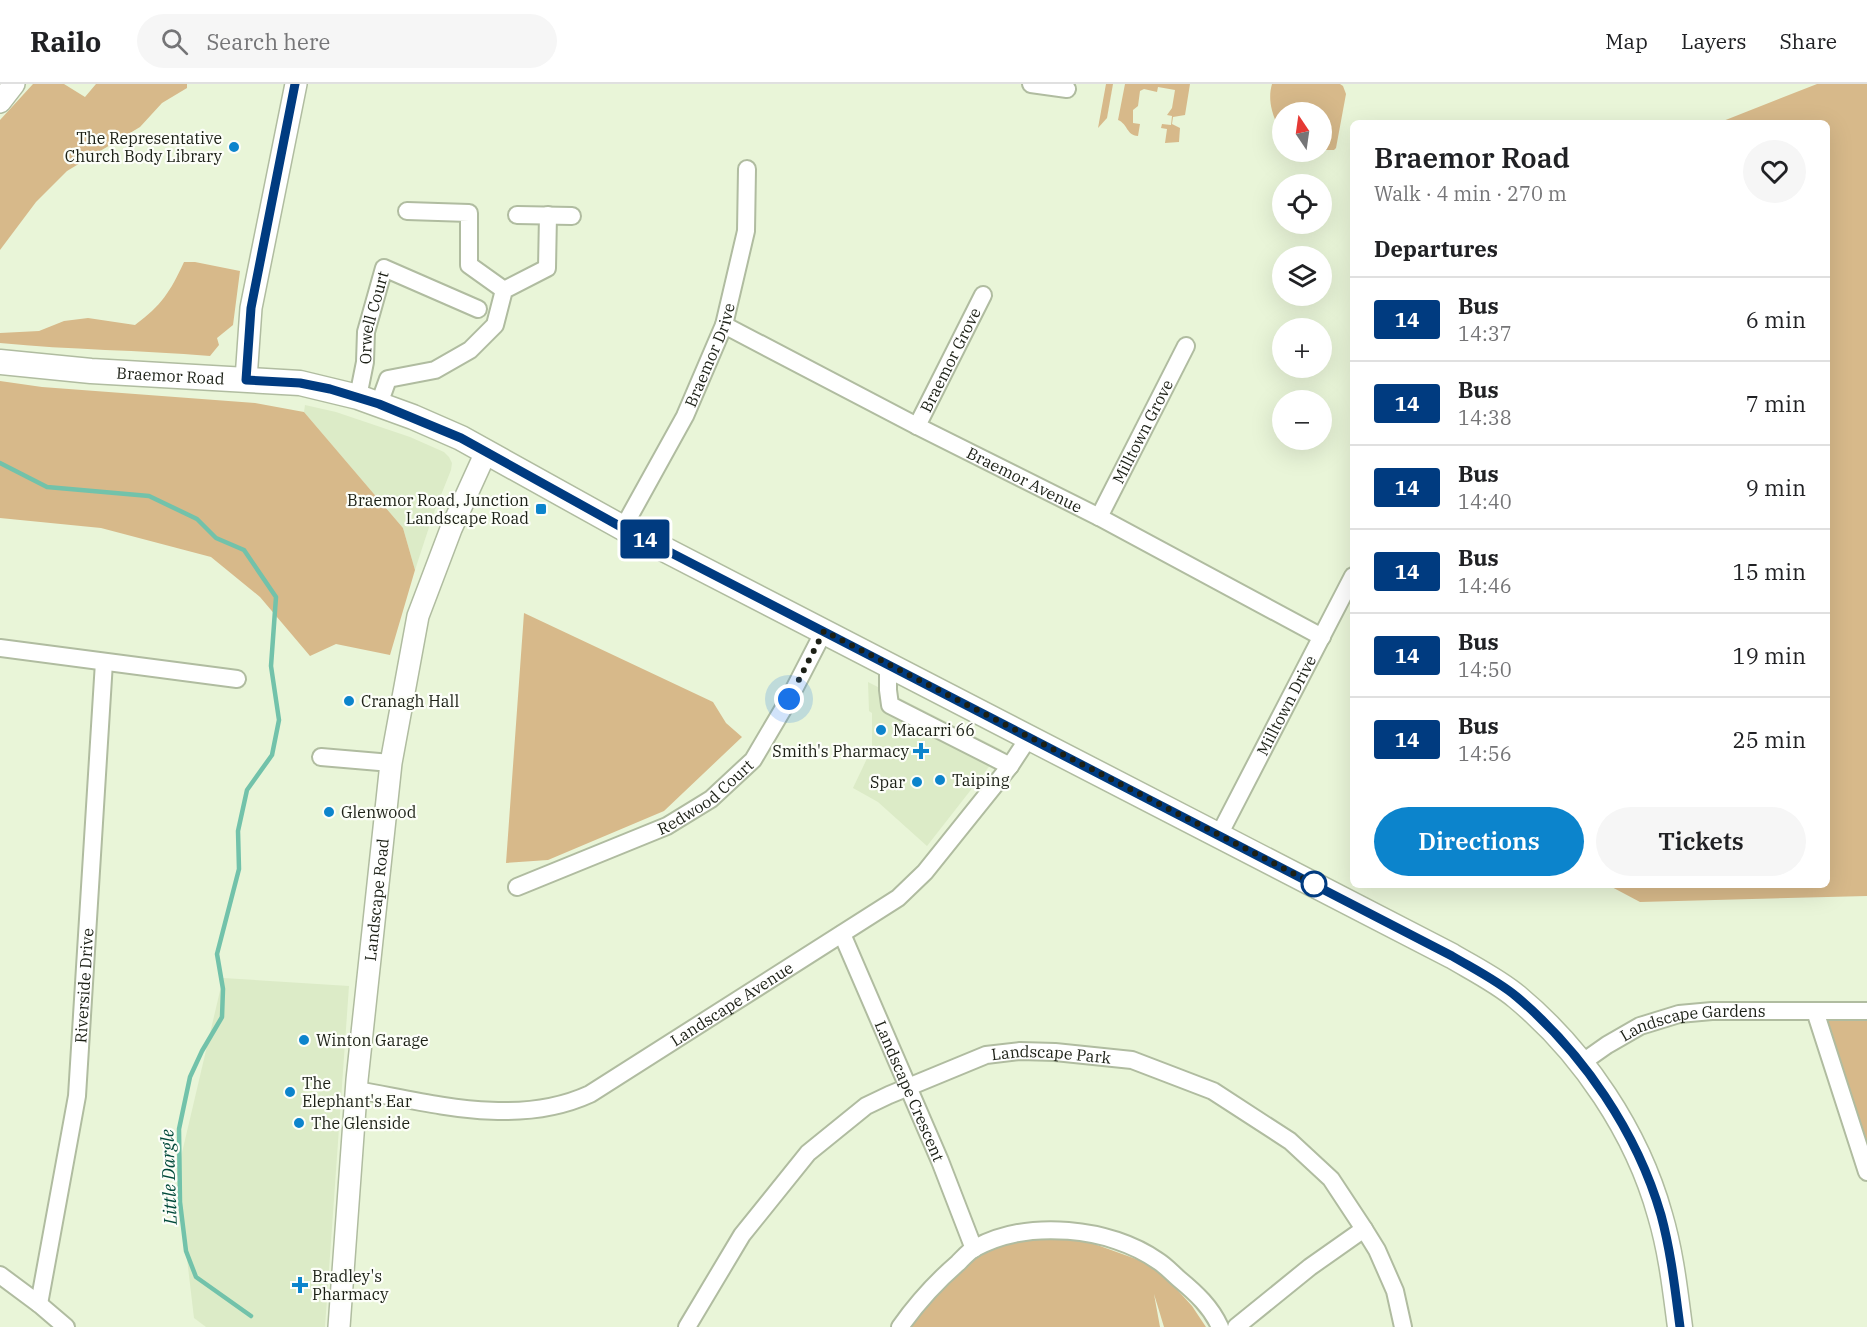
<!DOCTYPE html>
<meta charset="utf-8">
<style>
:root{--surface:#fff;--page:#f6f6f6;--text:#202124;--muted:#757577;--line:#e0e0e0;--accent:#0c84cc}
body{margin:0;font-family:"IBM Plex Serif",serif;background:var(--page);color:var(--text);height:100vh;display:flex;flex-direction:column;font-size:22px;white-space:nowrap}
*{box-sizing:border-box;margin:0}
p{font-size:20px;color:var(--muted)}
.icon{flex:none;width:33px;height:33px;fill:none;stroke:currentColor;stroke-width:2;stroke-linecap:round;stroke-linejoin:round}
.map{position:relative;flex:1;overflow:hidden}
.details{position:absolute;left:1350px;top:36px;width:480px;height:768px;display:flex;flex-direction:column;background:var(--surface);border-radius:9px;box-shadow:0 6px 24px #0002}
.details>*{flex:none}
.badge{padding:0 12px;border-radius:4px;font-size:21px;line-height:39px}
.needle{width:39px;rotate:347deg}
.buttons{position:absolute;left:1272px;top:18px;display:grid;gap:12px}
.buttons a{display:grid;place-items:center;width:60px;height:60px;border-radius:50%;background:var(--surface);box-shadow:0 6px 24px #0002;font-size:30px}
.you{position:absolute;width:30px;height:30px;margin:-15px;border:4px solid #fff;border-radius:50%;background:#1a73e8;box-shadow:0 0 0 9px #1a73e833}
.map>.badge{position:absolute;translate:-50% -50%;box-shadow:0 0 0 3px #fff}
h2{padding:0 24px;font-size:22px;line-height:54px}
.round{display:grid;place-items:center;flex:none;width:63px;height:63px;border-radius:32px;background:var(--page)}
.headline{display:flex;align-items:center;justify-content:space-between;height:102px;padding:0 24px}
h1{font-size:28px;font-weight:600;line-height:45px}
.action{display:flex;gap:12px;margin-top:auto;padding:12px 24px}
.action a{flex:1;height:69px;border-radius:36px;background:var(--accent);color:#fff;font-size:24px;font-weight:600;line-height:69px;text-align:center}
.action a+a{background:var(--page);color:var(--text)}
ul{padding:0;list-style:none}
li{display:flex;align-items:center;gap:18px;height:84px;padding:0 24px;border-top:2px solid var(--line)}
li div{flex:1}
li b{display:block;font-size:22px}
li em{font-style:normal}
li .badge{min-width:66px;font-weight:700;text-align:center}
header{display:flex;align-items:center;gap:36px;box-sizing:border-box;height:84px;padding:0 30px;background:var(--surface);border-bottom:2px solid var(--line)}
header strong{font-size:28px}
nav{display:flex;gap:33px;margin-inline-start:auto;font-size:21px}
.search{width:420px;height:54px;background:var(--page);display:flex;align-items:center;gap:15px;box-sizing:border-box;padding:0 21px;border-radius:33px;color:var(--muted);font-size:22px}
.map>svg:first-child{display:block}
.built{fill:#dcebc7}
.green{fill:#d7b98a}
.lines{fill:none;stroke-linecap:round;stroke-linejoin:round}
.stream{stroke:#72c2aa;stroke-width:4.5}
.minor-casing{stroke:#b0bca0;stroke-width:20}
.tertiary-casing{stroke:#b0bca0;stroke-width:24}
.secondary-casing{stroke:#b0bca0;stroke-width:27}
.minor{stroke:#fff;stroke-width:16}
.tertiary{stroke:#fff;stroke-width:21}
.secondary{stroke:#fff;stroke-width:24}
.line-casing{stroke:#fff;stroke-width:14}
.line{stroke:#003b80;stroke-width:9}
.walk{stroke:#1c2016;stroke-width:6;stroke-dasharray:0 10.8}
.poi-dot{fill:#0c84cc;stroke:#fcfef8;stroke-width:2}
.stop-dot{fill:#fff;stroke:#003b80;stroke-width:3}
.labels{text-anchor:middle;stroke-width:4.5;stroke-linejoin:round;paint-order:stroke}
.poi-label{font-size:16px;fill:#1c2016;stroke:#fcfef8;text-anchor:start}
.street-label{font-size:16px;fill:#1c2016;stroke:#fcfef8}
.water-label{font-size:18px;font-style:italic;fill:#00493a;stroke:#fcfef8}
</style>
<header>
<strong>Railo</strong>
<div class="search"><svg class="icon" aria-label="search" viewBox="0 0 24 24"><circle cx="10" cy="10" r="6"/><path d="M15 15l6 6"/></svg>Search here</div>
<nav><a>Map</a><a>Layers</a><a>Share</a></nav>
</header>
<div class="map">
<svg width="1867" height="1243" viewBox="0 0 1867 1243">
<rect width="100%" height="100%" fill="#e9f5d8"/>
<g class="built">
<path d="M305 321 336 328 410 353 444 368 449 373 452 379 451 386 433 431 415 486 403 444 304 328Z"/>
<path d="M868 598 1002 666 927 762 878 718 853 704 872 664V629L869 627Z"/>
<path d="M223 894 349 902 325 1243H206L194 1234 177 1090Z"/>
</g>
<g class="green">
<path d="M33 0H64L85 13 96 0H187V4L162 19 140 43 67 87 36 118 0 166V36Z"/>
<path d="M1106 0H1113L1107 34 1098 44Z"/>
<path d="M1125 0H1190L1185 31 1173 33 1172 40 1180 44 1179 58 1165 59 1167 45 1161 44 1162 40 1171 41 1172 32 1167 31 1172 24 1175 6 1158 3 1157 8 1144 5 1140 7 1138 22 1133 26V39L1140 40 1138 52C1126 51 1128 40 1118 36Z"/>
<path d="M1272 0H1340L1343 2 1346 10 1336 64 1334 66H1322V28H1282V49C1273 34 1267 17 1272 0Z"/>
<path d="M1817 0H1867V812L1640 818 1608 801H1827V39H1718Z"/>
<path d="M184 178H195L240 187 233 241 217 254 219 261 210 272C140 266 70 266 0 259V249L39 247 64 237 88 234 135 241C162 221 170 208 184 178Z"/>
<path d="M0 297 42 303 255 319 304 328 403 444 415 486 390 571 336 560 310 572 260 513 211 473 101 444 0 434Z"/>
<path d="M524 529 713 618 726 639 742 653 664 727 548 776 506 779Z"/>
<path d="M1867 935V1062L1827 937Z"/>
<path d="M1048 1152 1086 1157 1150 1180 1172 1200 1192 1222 1206 1243H1164L1154 1210 1160 1243H907C952 1192 975 1158 1048 1152Z"/>
</g>
<g class="lines">
<path class="stream" d="M0 379 47 403 149 412 197 435 216 454 244 466 276 513 271 582 279 636 272 671 247 706 238 747 239 785 217 870 223 905 222 933 202 967 190 993 179 1045 180 1118 186 1167 196 1193 251 1232"/>
<g class="minor-casing">
<g id="minor">
<path d="M1031 0 1067 5"/>
<path d="M407 127 469 129V181L504 206"/>
<path d="M517 131 572 132"/>
<path id="s1" d="M724 241 917 342 1099 433 1322 553"/>
<path id="s2" d="M358 313 365 278 366 248 384 184 478 225"/>
<path d="M379 320 388 295 435 286 470 266 495 241 504 206 547 184 548 131"/>
<path id="s3" d="M917 342 983 211"/>
<path id="s4" d="M1099 433 1186 262"/>
<path id="s5" d="M623 444 685 332 724 241 746 147 747 85"/>
<path d="M0 564 237 595"/>
<path d="M888 580V606L890 621 1010 682"/>
<path d="M321 673 391 679"/>
<path id="s6" d="M1219 751 1353 492"/>
<path id="s7" d="M517 803 667 742 711 715 753 676 789 615 824 547"/>
<path id="s8" d="M842 850 940 1077 974 1165"/>
<path d="M1815 927 1867 1088"/>
<path id="s9" d="M1580 980 1607 961 1640 942 1679 930 1712 927H1867"/>
<path id="s10" d="M357 1006C432 1019 516 1044 590 1010L898 814 925 788 1010 682 1029 653"/>
<path d="M0 1191 39 1220 66 1243"/>
<path id="s11" d="M39 1220 77 1012 104 578"/>
<path id="s12" d="M687 1243 742 1151 808 1069 866 1022 889 1011 986 971 1020 967 1055 968 1132 976 1213 1007 1290 1057 1331 1095 1364 1145 1377 1166 1395 1207 1403 1243"/>
<path d="M900 1243C917 1219 936 1198 958 1179 963 1174 969 1167 975 1164 1028 1135 1110 1143 1158 1177 1166 1182 1172 1189 1179 1195 1196 1209 1211 1223 1220 1243"/>
<path d="M1236 1243 1310 1183 1364 1145"/>
</g>
</g>
<g class="tertiary-casing">
<g id="tertiary">
<path d="M0 18 14 0"/>
<path d="M246 295 251 224 296 0"/>
<path id="s13" d="M339 1243 357 996 391 679 418 532 451 445 486 368"/>
</g>
</g>
<g class="secondary-casing">
<g id="secondary">
<path id="s14" d="M0 278 91 287 300 299 358 313 413 333 461 354 623 444 1452 872C1474 885 1498 897 1517 913 1583 968 1637 1048 1660 1131 1671 1168 1675 1205 1680 1243"/>
</g>
</g>
<use href="#minor" class="minor"/>
<use href="#tertiary" class="tertiary"/>
<use href="#secondary" class="secondary"/>
</g>
<g class="lines">
<g class="line-casing">
<path id="line" d="M295 0 251 224 246 296 300 299 330 305 379 320 461 354 623 444 1452 872C1474 885 1498 897 1517 913 1583 969 1637 1048 1661 1131 1671 1168 1675 1205 1680 1243"/>
</g>
<use href="#line" class="line"/>
<path class="walk" d="M789 615 824 547 1314 800"/>
</g>
<g class="poi-dot">
<circle cx="234" cy="63" r="6"/>
<rect x="535" y="419" width="12" height="12" rx="3"/>
<circle cx="349" cy="617" r="6"/>
<circle cx="881" cy="646" r="6"/>
<path d="M918 658h6v6h6v6h-6v6h-6v-6h-6v-6h6z"/>
<circle cx="940" cy="696" r="6"/>
<circle cx="917" cy="698" r="6"/>
<circle cx="329" cy="728" r="6"/>
<circle cx="304" cy="956" r="6"/>
<circle cx="290" cy="1008" r="6"/>
<circle cx="299" cy="1039" r="6"/>
<path d="M297 1192h6v6h6v6h-6v6h-6v-6h-6v-6h6z"/>
</g>
<circle class="stop-dot" cx="1314" cy="800" r="12"/>
<g class="labels">
<g class="poi-label">
<text x="222" y="60" text-anchor="end">The Representative<tspan x="222" dy="18">Church Body Library</tspan></text>
<text x="529" y="422" text-anchor="end">Braemor Road, Junction<tspan x="529" dy="18">Landscape Road</tspan></text>
<text x="361" y="623">Cranagh Hall</text>
<text x="893" y="652">Macarri 66</text>
<text x="909" y="673" text-anchor="end">Smith's Pharmacy</text>
<text x="952" y="702">Taiping</text>
<text x="905" y="704" text-anchor="end">Spar</text>
<text x="341" y="734">Glenwood</text>
<text x="316" y="962">Winton Garage</text>
<text x="302" y="1005">The<tspan x="302" dy="18">Elephant's Ear</tspan></text>
<text x="311" y="1045">The Glenside</text>
<text x="312" y="1198">Bradley's<tspan x="312" dy="18">Pharmacy</tspan></text>
</g>
<g class="street-label">
<text dy="6" stroke="none"><textPath href="#s2" startOffset="81">Orwell Court</textPath></text>
<text dy="6" stroke="none"><textPath href="#s5" startOffset="194">Braemor Drive</textPath></text>
<text dy="6" stroke="none"><textPath href="#s3" startOffset="74">Braemor Grove</textPath></text>
<text dy="6" stroke="none"><textPath href="#s14" startOffset="171">Braemor Road</textPath></text>
<text dy="6" stroke="none"><textPath href="#s4" startOffset="96">Milltown Grove</textPath></text>
<text dy="6" stroke="none"><textPath href="#s1" startOffset="338">Braemor Avenue</textPath></text>
<text dy="6" stroke="none"><textPath href="#s6" startOffset="146">Milltown Drive</textPath></text>
<text dy="6" stroke="none"><textPath href="#s7" startOffset="210">Redwood Court</textPath></text>
<text dy="6" stroke="none"><textPath href="#s13" startOffset="429">Landscape Road</textPath></text>
<text dy="6" stroke="none"><textPath href="#s11" startOffset="322">Riverside Drive</textPath></text>
<text dy="6" stroke="none"><textPath href="#s10" startOffset="405">Landscape Avenue</textPath></text>
<text dy="6" stroke="none"><textPath href="#s9" startOffset="124">Landscape Gardens</textPath></text>
<text dy="6" stroke="none"><textPath href="#s12" startOffset="483">Landscape Park</textPath></text>
<text dy="6" stroke="none"><textPath href="#s8" startOffset="171">Landscape Crescent</textPath></text>
</g>
<g class="water-label">
<text transform="translate(169 1093) rotate(-92)" y="6">Little Dargle</text>
</g>
</g>
</svg>
<div class="buttons">
<a><svg class="needle" viewBox="-14 -14 28 28"><path d="M0-13l5 13h-10z" fill="#e53935"/><path d="M0 13l5-13h-10z" fill="#757577"/></svg></a>
<a><svg class="icon" aria-label="locate" viewBox="0 0 24 24"><circle cx="12" cy="12" r="6"/><path d="M12 2v4M12 18v4M2 12h4M18 12h4"/></svg></a>
<a><svg class="icon" aria-label="layers" viewBox="0 0 24 24"><path d="M12 4l9 5-9 5-9-5zM3 14l9 5 9-5"/></svg></a>
<a>+</a>
<a>−</a>
</div>
<div class="you" style="left:789px;top:615px"></div>
<b class="badge" style="left:645px;top:455px;background:#003b80;color:#fff">14</b>
<section class="details">
<div class="headline"><div><h1>Braemor Road</h1><p>Walk · 4 min · 270 m</p></div><a class="round"><svg class="icon" aria-label="heart" viewBox="0 0 24 24"><path d="M12 20l-8-8c-3-5 5-10 8-4 3-6 11-1 8 4z"/></svg></a></div>
<h2>Departures</h2>
<ul>
<li><span class="badge" style="background:#003b80;color:#fff">14</span><div><b>Bus</b><p>14:37</p></div><em>6 min</em></li>
<li><span class="badge" style="background:#003b80;color:#fff">14</span><div><b>Bus</b><p>14:38</p></div><em>7 min</em></li>
<li><span class="badge" style="background:#003b80;color:#fff">14</span><div><b>Bus</b><p>14:40</p></div><em>9 min</em></li>
<li><span class="badge" style="background:#003b80;color:#fff">14</span><div><b>Bus</b><p>14:46</p></div><em>15 min</em></li>
<li><span class="badge" style="background:#003b80;color:#fff">14</span><div><b>Bus</b><p>14:50</p></div><em>19 min</em></li>
<li><span class="badge" style="background:#003b80;color:#fff">14</span><div><b>Bus</b><p>14:56</p></div><em>25 min</em></li>
</ul>
<div class="action"><a>Directions</a><a>Tickets</a></div>
</section>
</div>
